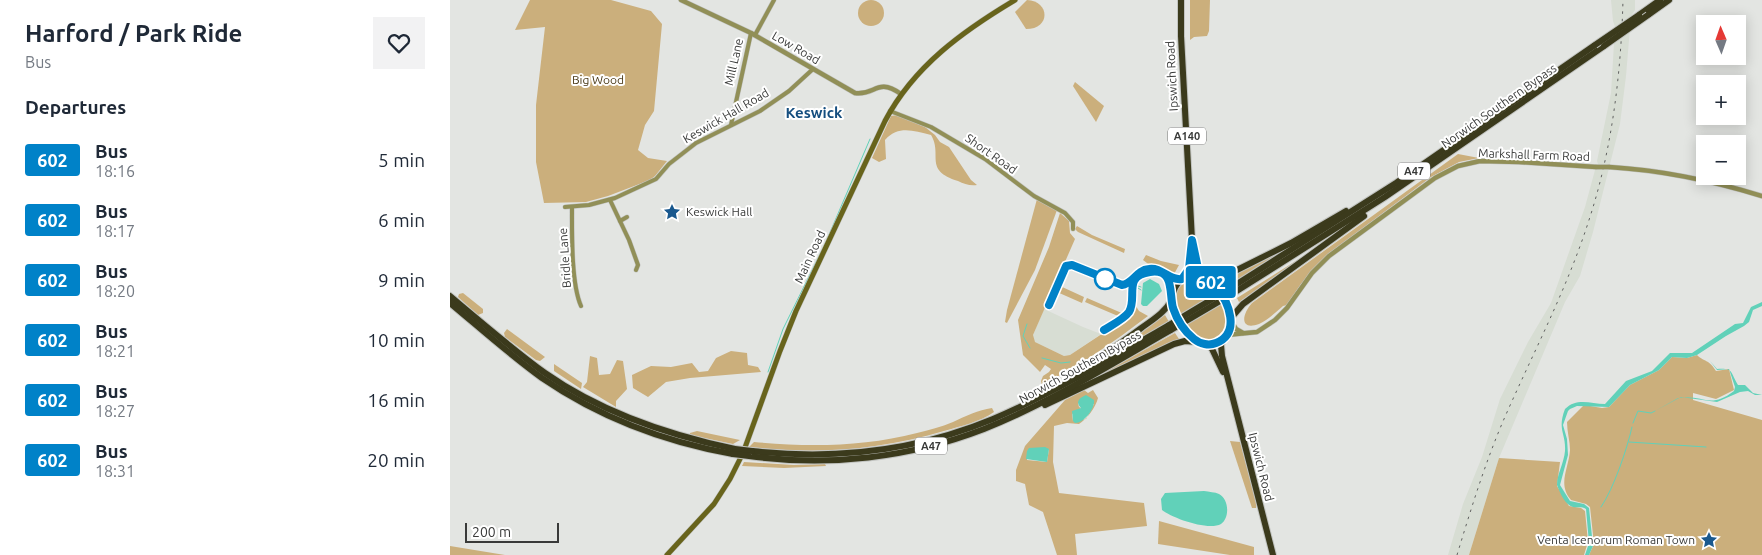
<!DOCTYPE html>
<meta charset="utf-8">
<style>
:root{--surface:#fff;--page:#f2f2f3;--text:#1f2937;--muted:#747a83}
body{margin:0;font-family:Ubuntu,sans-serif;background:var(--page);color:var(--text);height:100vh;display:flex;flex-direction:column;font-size:19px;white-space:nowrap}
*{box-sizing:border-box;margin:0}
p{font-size:16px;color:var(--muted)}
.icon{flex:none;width:28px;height:28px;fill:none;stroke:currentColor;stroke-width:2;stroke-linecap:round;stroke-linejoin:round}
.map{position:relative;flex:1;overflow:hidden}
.details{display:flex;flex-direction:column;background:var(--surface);width:450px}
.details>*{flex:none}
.badge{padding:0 10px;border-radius:4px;font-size:18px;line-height:32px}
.needle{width:32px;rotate:358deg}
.controls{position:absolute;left:1246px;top:15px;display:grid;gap:10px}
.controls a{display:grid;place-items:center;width:50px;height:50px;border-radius:0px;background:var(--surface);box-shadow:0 2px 12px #0003;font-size:25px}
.scale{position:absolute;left:15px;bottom:12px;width:94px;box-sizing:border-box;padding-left:5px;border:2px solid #393a39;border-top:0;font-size:14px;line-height:18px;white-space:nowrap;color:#393a39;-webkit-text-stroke:4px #fff;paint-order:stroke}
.map>.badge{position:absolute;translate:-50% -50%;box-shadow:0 0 0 2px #fff}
h2{padding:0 25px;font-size:19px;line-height:45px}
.round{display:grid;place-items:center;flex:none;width:52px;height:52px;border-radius:0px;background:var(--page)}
.overview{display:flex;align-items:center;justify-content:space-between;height:85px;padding:0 25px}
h1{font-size:24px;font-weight:600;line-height:38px}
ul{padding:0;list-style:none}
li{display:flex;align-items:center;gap:15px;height:60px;padding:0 25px}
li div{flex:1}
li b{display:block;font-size:19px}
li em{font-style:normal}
li .badge{min-width:55px;font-weight:700;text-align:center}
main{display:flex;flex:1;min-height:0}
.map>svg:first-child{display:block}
.built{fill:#d7ddd3}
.green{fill:#cbaf7c;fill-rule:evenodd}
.water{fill:#61d1b9}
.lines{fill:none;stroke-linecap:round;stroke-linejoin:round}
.stream{stroke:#61d1b9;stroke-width:1}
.minor-casing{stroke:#c1c3c0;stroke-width:5}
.tertiary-casing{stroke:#c1c3c0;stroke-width:5.5}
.secondary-casing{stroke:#c1c3c0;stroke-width:6}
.trunk-casing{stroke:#c1c3c0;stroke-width:8}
.minor{stroke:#918f57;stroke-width:4}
.tertiary{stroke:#918f57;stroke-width:4.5}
.secondary{stroke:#68641c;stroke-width:5}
.trunk{stroke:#3b3a1c;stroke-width:6}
.rail{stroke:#606160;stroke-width:1;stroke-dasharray:2.5 5;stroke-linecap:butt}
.tertiary-bridge-casing{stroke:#c1c3c0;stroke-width:5.5;stroke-linecap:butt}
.trunk-bridge-casing{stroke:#c1c3c0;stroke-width:8;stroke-linecap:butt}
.tertiary-bridge{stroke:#918f57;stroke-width:4.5}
.trunk-bridge{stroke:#3b3a1c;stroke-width:6}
.line-casing{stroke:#fff;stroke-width:11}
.line{stroke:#0082c8;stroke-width:8}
.stop-dot{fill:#fff;stroke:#0082c8;stroke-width:2.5}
.labels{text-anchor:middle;stroke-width:4;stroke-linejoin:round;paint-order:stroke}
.shield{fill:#fff;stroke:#747574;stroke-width:1}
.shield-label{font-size:11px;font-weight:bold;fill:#393a39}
.street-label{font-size:12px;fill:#393a39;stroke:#fff}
.park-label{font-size:12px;fill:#493816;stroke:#fff}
.poi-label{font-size:12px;fill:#393a39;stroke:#fff;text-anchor:start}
.quarter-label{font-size:15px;font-weight:bold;fill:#154e7f;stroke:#fff}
</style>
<main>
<section class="details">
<div class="overview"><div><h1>Harford / Park Ride</h1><p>Bus</p></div><a class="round"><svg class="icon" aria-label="heart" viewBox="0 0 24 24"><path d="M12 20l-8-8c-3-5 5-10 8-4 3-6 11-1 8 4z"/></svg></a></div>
<h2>Departures</h2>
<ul>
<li><span class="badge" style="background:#0082c8;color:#fff">602</span><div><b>Bus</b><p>18:16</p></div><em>5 min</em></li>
<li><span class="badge" style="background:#0082c8;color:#fff">602</span><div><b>Bus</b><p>18:17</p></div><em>6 min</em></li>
<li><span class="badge" style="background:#0082c8;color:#fff">602</span><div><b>Bus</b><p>18:20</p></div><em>9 min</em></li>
<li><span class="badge" style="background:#0082c8;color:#fff">602</span><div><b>Bus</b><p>18:21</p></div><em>10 min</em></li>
<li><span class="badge" style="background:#0082c8;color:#fff">602</span><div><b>Bus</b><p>18:27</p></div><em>16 min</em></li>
<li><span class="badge" style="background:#0082c8;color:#fff">602</span><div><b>Bus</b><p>18:31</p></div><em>20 min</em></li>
</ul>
</section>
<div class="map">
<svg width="1312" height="555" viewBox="0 0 1312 555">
<rect width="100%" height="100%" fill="#e3e5e2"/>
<g class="built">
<path d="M1161 0H1185V10L1181 16 1176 76 1170 124 1143 232 1130 276 1115 302 1049 458 1019 555H998L1013 504 1032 457 1050 399 1078 342 1101 303 1135 207 1145 170 1147 169 1148 164 1147 161 1161 93 1165 27 1163 21Z"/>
<path d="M594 309 633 327 651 334 620 355 614 356 585 342 583 340V335Z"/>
</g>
<g class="green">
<path d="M80 0H161L201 11 212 24 204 111 195 125 188 150 198 158 217 161 205 176 200 180 158 196 136 202 94 203 86 162V105L95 27 65 30Z"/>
<path d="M577 0C600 1 601 29 576 29L565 12Z"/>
<path d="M740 0H760L759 31 757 36 744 37 740 40Z"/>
<circle cx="421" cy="13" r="13"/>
<path d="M625 82 654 106 646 122 623 86Z"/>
<path d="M447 115 475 127 485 135 490 142 499 147 521 180 527 185C520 186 514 184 508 181 473 170 493 155 481 135 463 131 449 125 435 140L436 159 429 162 422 158 441 116Z"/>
<path d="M1008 154 1029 158 1009 162 981 177 877 255 851 284 837 305 833 306C826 312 818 320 809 324 789 331 792 314 802 303Z"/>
<path d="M587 199 607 210 585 270 557 323 555 322 557 310Z"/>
<path d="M610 213 619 221 620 233 625 239 583 335 585 342 614 356 620 355 679 316 684 303 689 311 698 316C665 341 630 366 592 385L591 381 593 376 599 372 601 369 595 365 590 372 573 355 568 320 599 247Z"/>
<path d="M627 226 642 235 675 249 674 253 628 232 625 229Z"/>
<path d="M696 255 711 261 729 265 723 276 715 269 701 266 693 260Z"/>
<path d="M823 256 824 258 779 285V277Z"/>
<path d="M852 257 853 258 789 302 787 298Z"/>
<path d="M740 280C744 280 748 279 752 281 775 290 794 343 751 340L736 329 725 304 726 291 732 283Z"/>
<path d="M610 283V286L634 297 632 303 607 292Z"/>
<path d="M13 293 33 309V313L28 315 8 297 9 294Z"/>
<path d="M637 298 674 314 676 313 667 319 668 316 635 302Z"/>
<path d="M715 315 719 322 640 369 639 367Z"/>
<path d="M57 329 95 357 90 361 86 360 55 337 54 333Z"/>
<path d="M725 333 729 339 628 387Z"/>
<path d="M281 351 297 353 298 365 308 367 311 372 240 378 216 382 198 397 183 388 182 375 201 366 221 367 242 363 249 372 258 371 266 358Z"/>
<path d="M1247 355C1254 362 1259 359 1266 371L1279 369 1284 390 1266 399 1243 393V400L1312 420V555H1139L1144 544 1140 507 1136 504 1121 500C1107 484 1119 468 1120 450 1120 441 1117 432 1117 422L1134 405 1152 408 1159 407 1180 385 1209 370 1222 357 1237 358Z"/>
<path d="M140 356 147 358 149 375 160 374 167 360 173 361 177 389 166 401V407L133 387 137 382Z"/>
<path d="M104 364 132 383 131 389 104 371Z"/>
<path d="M634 390 638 393 643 390 648 398C646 407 636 420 629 424L617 423 604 426 603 462 609 493 694 503 697 526 625 534 627 555H607L593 512 579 505 575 484 566 481V470L575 446 615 400ZM628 403 644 404 636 419 623 421 622 414 631 408 629 407ZM599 449 597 462 577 460V451Z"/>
<path d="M542 408 544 412C530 422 511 426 494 431 428 450 368 455 299 447L304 442C358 447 413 447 467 433 479 430 491 427 503 422 516 416 528 410 542 408Z"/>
<path d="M247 431 290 440 283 444 240 435V433Z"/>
<path d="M780 441 790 442 806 500V508H802Z"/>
<path d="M1049 458 1110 462 1107 486 1119 506 1131 508 1135 511 1138 542 1134 555H1019Z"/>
<path d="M294 462 344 465 375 464 376 466 334 468 292 466Z"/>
<path d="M709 521 804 547V555H780L708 544Z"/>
<path d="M0 546 55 555H0Z"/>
</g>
<g class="water">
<path d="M700 279 709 284 712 291 697 306H693L691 304 693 283Z"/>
<path d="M1312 302V306L1303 310 1299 322 1294 326 1276 336 1247 355 1237 358 1222 357 1209 370 1180 385 1159 407 1127 406 1120 409 1118 411 1113 425 1117 439 1118 455 1110 485 1120 501 1134 504 1139 508 1143 546 1139 555H1135L1139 543 1136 509C1131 506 1128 508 1123 507 1115 505 1110 493 1107 485 1107 474 1114 463 1115 451 1116 433 1107 430 1115 409 1127 397 1141 404 1155 404L1176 381 1202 371 1220 353H1242L1285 324 1293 323 1301 307Z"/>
<path d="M1250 356 1260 361 1267 369C1284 368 1280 372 1288 385H1295L1303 393 1312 395H1305L1298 391 1290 392 1267 402 1231 397 1205 411 1228 398C1254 394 1259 410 1284 391L1285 387 1279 369 1267 370 1260 361Z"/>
<path d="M636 395 644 400C645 409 634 423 625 423L623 421 622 411 631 408C625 402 629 398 636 395Z"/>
<path d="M595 447 599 449 597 462 576 459 577 451 579 448Z"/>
<path d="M754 491C759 492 765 492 769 494 779 499 780 518 771 524 758 531 722 518 712 510L711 499 715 493Z"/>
</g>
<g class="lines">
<g class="stream">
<path d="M688 286 691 287"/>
<path d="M688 288 691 290"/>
<path d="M577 324 573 336 580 348"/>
<path d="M592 358 611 363 620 362"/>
<path d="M318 372 333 329 375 244 420 139"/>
<path d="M1183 423 1188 411 1201 413 1205 411"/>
<path d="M1179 442 1256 447"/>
<path d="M1151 507C1164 488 1177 449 1182 427"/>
</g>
<g class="minor-casing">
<g id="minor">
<path d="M305 35 324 0"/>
<path d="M440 111 481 127 535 159 584 196 615 213 623 222V229"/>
<path d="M281 125 301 33"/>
<path d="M737 140H754"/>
<path d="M160 200 179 240 188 265 186 270"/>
<path d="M115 207 139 205 165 198 206 179 219 164 246 143 310 111 339 91 363 69"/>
<path d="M122 207C122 233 121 283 131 306"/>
<path d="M170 221 177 217"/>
</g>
</g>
<g class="tertiary-casing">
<g id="tertiary">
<path d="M231 0 301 33 405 93C426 96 426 77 451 94"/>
<path d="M1159 167C1210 170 1263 181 1312 196"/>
<path d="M781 321 786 329 793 333"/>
<path d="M776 335 807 332 825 320 837 308 862 273 879 256 985 178 1008 166 1030 161 1069 162 1146 167"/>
</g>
</g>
<g class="secondary-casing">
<path id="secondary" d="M217 555 264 504 280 479 293 453 330 351 346 311 435 121C464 66 513 31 565 0"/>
</g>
<g class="trunk-casing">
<g id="trunk">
<path d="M731 0V36L742 240 746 264 751 277"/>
<path d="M1189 15 1210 0"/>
<path d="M1198 15 1219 0"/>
<path d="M747 276C751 277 755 278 758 280 773 288 789 322 775 336 771 340 767 343 762 344 730 348 700 277 747 276Z"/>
<path d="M734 278 739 269 741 251"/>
<path d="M759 280 773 277 841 243 896 211"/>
<path d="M779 289 946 183 1145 45"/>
<path d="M782 294 935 197 1154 46"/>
<path d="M0 296C31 322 62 349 95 373 152 413 218 435 285 449"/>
<path d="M0 303C30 328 60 355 92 378 149 417 215 442 283 454"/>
<path d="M781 318 793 304 914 216"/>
<path d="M774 337 771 345 772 356 823 555"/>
<path d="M757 344 762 349 773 372"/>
<path d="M625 374C646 359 669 345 690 329 702 320 715 313 722 299"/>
<path d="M595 405 724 344 735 341 748 342"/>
<path d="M302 451C383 460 466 451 543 419 604 393 662 358 719 325"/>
<path d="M299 456C378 467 459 458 534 429 599 403 660 365 721 330"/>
</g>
</g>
<use href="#minor" class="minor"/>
<use href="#tertiary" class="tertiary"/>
<use href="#secondary" class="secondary"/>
<use href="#trunk" class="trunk"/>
<path class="rail" d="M1007 555C1021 509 1035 463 1054 419 1083 353 1117 289 1139 220 1162 150 1171 74 1173 0"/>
<g class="tertiary-bridge-casing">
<path id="tertiary-bridge" d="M1146 167H1159"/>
</g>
<g class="trunk-bridge-casing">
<g id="trunk-bridge">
<path d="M1145 45 1189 15"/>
<path d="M1154 46 1198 15"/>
<path d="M719 325 779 289"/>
<path d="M721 330 782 294"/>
<path d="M285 449 302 451"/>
<path d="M283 454 299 456"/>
</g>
</g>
<use href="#tertiary-bridge" class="tertiary-bridge"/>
<use href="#trunk-bridge" class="trunk-bridge"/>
</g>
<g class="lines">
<g class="line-casing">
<path id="line" d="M599 305 616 266 622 265 672 285C683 284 686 270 699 269 712 267 719 281 732 279L739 269 742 240 749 273C753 279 761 281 766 287 779 302 791 333 766 343 759 346 750 344 744 339 734 331 727 320 723 308 719 294 725 268 700 272 672 276 688 297 679 312 674 319 662 325 654 330"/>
</g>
<use href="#line" class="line"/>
</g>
<defs>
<g id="sight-bare" transform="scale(1.35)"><path d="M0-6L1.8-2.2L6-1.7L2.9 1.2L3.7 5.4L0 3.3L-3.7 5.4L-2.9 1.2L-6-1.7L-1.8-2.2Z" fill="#19588e" stroke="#fff" stroke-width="2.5" paint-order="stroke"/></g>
</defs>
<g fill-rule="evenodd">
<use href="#sight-bare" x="222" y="212"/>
<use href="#sight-bare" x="1259" y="540"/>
</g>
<circle class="stop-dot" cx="655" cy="279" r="10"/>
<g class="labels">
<g class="shield">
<rect x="718" y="127.5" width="38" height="17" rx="4"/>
<rect x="948" y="162.5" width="32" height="17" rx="4"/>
<rect x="465" y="437.5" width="32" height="17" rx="4"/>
</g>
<g class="shield-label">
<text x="737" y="140">A140</text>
<text x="964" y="175">A47</text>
<text x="481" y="450">A47</text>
</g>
<g class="street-label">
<text transform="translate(346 48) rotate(30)" y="4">Low Road</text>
<text transform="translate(284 62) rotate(-77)" y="4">Mill Lane</text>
<text transform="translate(722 76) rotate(-93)" y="4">Ipswich Road</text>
<text transform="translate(1049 106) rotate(-35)" y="4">Norwich Southern Bypass</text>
<text transform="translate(276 116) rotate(-30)" y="4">Keswick Hall Road</text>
<text transform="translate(541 154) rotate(35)" y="4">Short Road</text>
<text transform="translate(1084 155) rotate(2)" y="4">Markshall Farm Road</text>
<text transform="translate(360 257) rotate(-65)" y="4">Main Road</text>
<text transform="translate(115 258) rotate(-94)" y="4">Bridle Lane</text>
<text transform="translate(630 367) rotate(-29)" y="4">Norwich Southern Bypass</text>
<text transform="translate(811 467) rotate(76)" y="4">Ipswich Road</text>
</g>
<g class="park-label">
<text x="148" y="84">Big Wood</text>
</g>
<g class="poi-label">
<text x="236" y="216">Keswick Hall</text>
<text x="1245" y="544" text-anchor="end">Venta Icenorum Roman Town</text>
</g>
<g class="quarter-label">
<text x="364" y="118">Keswick</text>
</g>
</g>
</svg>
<div class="controls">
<a><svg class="needle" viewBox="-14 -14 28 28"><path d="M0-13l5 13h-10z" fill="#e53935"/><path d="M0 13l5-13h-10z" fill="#747a83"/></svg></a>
<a>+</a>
<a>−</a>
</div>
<div class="scale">200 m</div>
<b class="badge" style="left:761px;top:282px;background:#0082c8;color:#fff">602</b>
</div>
</main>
